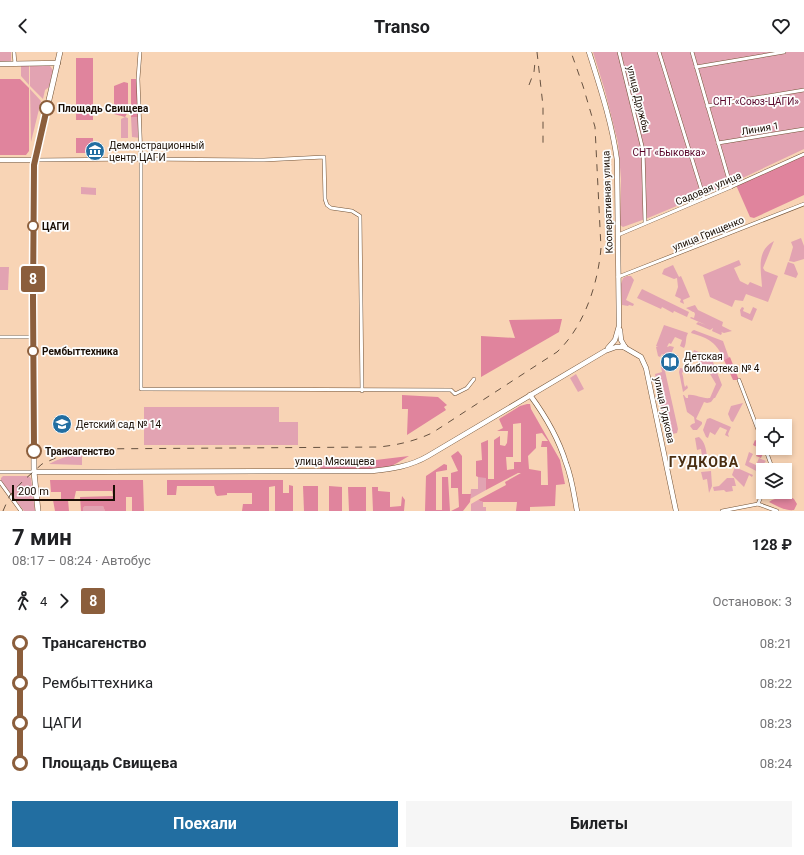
<!DOCTYPE html>
<html lang="ru">
<meta charset="utf-8">
<style>
:root{--surface:#fff;--page:#f6f6f6;--text:#202124;--muted:#757577;--accent:#226ea1}
body{margin:0;font-family:Roboto,sans-serif;background:var(--page);color:var(--text);height:100vh;display:flex;flex-direction:column;font-size:15px;white-space:nowrap}
*{box-sizing:border-box;margin:0}
p{font-size:13px;color:var(--muted)}
.icon{flex:none;width:22px;height:22px;fill:none;stroke:currentColor;stroke-width:2;stroke-linecap:round;stroke-linejoin:round}
.map{position:relative;height:459px;overflow:hidden}
.drawer{display:flex;flex-direction:column;background:var(--surface);flex:1}
.drawer>*{flex:none}
.badge{padding:0 8px;border-radius:3px;font-size:14px;line-height:26px}
.buttons{position:absolute;left:756px;top:367px;display:grid;gap:8px}
.buttons a{display:grid;place-items:center;width:36px;height:36px;border-radius:0px;background:var(--surface);box-shadow:0 2px 6px #0003;font-size:20px}
.scale{position:absolute;left:12px;bottom:10px;width:103px;box-sizing:border-box;padding-left:4px;border:2px solid #1a0e04;border-top:0;font-size:11px;line-height:14px;white-space:nowrap;color:#1a0e04;-webkit-text-stroke:3px #fdfdfd;paint-order:stroke}
.map>.badge{position:absolute;translate:-50% -50%;box-shadow:0 0 0 2px #fff}
.legs{display:flex;align-items:center;gap:6px;height:44px;padding:0 12px;font-size:13px}
.legs p{margin-inline-start:auto}
.summary{display:flex;align-items:center;justify-content:space-between;height:68px;padding:0 12px}
h1{font-size:22px;font-weight:700;line-height:30px}
.action{display:flex;gap:8px;margin-top:auto;padding:8px 12px}
.action a{flex:1;height:46px;border-radius:0px;background:var(--accent);color:#fff;font-size:16px;font-weight:700;line-height:46px;text-align:center}
.action a+a{background:var(--page);color:var(--text)}
ul{padding:0 12px;list-style:none}
li{display:flex;align-items:center;gap:14px;height:40px;font-size:15px}
li i{display:grid;place-items:center;width:6px;height:100%;margin:0 5px;background:currentColor}
li i::after{content:'';width:10px;height:10px;margin:-5px;border:3px solid;border-radius:50%;background:var(--surface)}
li p{margin-inline-start:auto}
li:first-child i{background:linear-gradient(#0000 50%,currentColor 0)}
li:last-child i{background:linear-gradient(currentColor 50%,#0000 0)}
header{display:flex;justify-content:space-between;align-items:center;height:52px;padding:0 12px;background:var(--surface);font-size:18px;font-weight:700}
.map>svg:first-child{display:block}
.green{fill:#e2a3b2}
.forest{fill:#e0849d;fill-rule:evenodd}
.lines{fill:none;stroke-linecap:round;stroke-linejoin:round}
.street-casing{stroke:#715236;stroke-width:4}
.secondary-casing{stroke:#715236;stroke-width:5.5}
.primary-casing{stroke:#715236;stroke-width:6}
.street{stroke:#fff;stroke-width:3}
.secondary{stroke:#fff;stroke-width:4.5}
.primary{stroke:#fff;stroke-width:5}
.rail{stroke:#675241;stroke-width:1;stroke-dasharray:7 7;stroke-linecap:butt}
.line-1-casing{stroke:#fff;stroke-width:9}
.line-1{stroke:#8b5e3c;stroke-width:6}
.stop-1-dot{fill:#fff;stroke:#8b5e3c;stroke-width:2}
.labels{text-anchor:middle;stroke-width:3.5;stroke-linejoin:round;paint-order:stroke}
.street-label{font-size:10px;fill:#1a0e04;stroke:#fdfdfd}
.park-label{font-size:10px;fill:#570328;stroke:#fdfdfd}
.stop-label{font-size:10px;font-weight:bold;fill:#1a0e04;stroke:#fdfdfd;text-anchor:start}
.poi-label{font-size:10px;fill:#1a0e04;stroke:#fdfdfd;text-anchor:start}
.district-label{font-size:14px;font-weight:bold;letter-spacing:1px;fill:#4a2e12;stroke:#fdfdfd}
</style>
<header><svg class="icon" aria-label="back" viewBox="0 0 24 24"><path d="M15 5l-7 7 7 7"/></svg>Transo<svg class="icon" aria-label="heart" viewBox="0 0 24 24"><path d="M12 20l-8-8c-3-5 5-10 8-4 3-6 11-1 8 4z"/></svg></header>
<div class="map">
<svg width="804" height="459" viewBox="0 0 804 459">
<rect width="100%" height="100%" fill="#f8d4b5"/>
<g class="green">
<rect x="0" y="0" width="11" height="10"/>
<path d="M593 0H804V97L732 131 648 166 623 175 620 173 621 127 618 91 605 39Z"/>
<path d="M21 14H29V33L21 24Z"/>
<path d="M30 14H50L53 18 49 35 45 38 43 47 30 34Z"/>
<path d="M30 37 41 49 31 90Z"/>
<path d="M125 65 128 66V86H121V67Z"/>
<path d="M131 65H140V86L132 85Z"/>
<path d="M81 135 96 136V143L81 142Z"/>
<path d="M801 186 804 194V207L794 210 789 209 793 195 791 190Z"/>
<path d="M774 189 763 216 765 219 778 224 768 250 746 242 743 249 735 248 732 255 710 245 703 223 739 208 741 213 734 216 740 229 748 233 750 230 762 235C761 217 756 199 774 189Z"/>
<path d="M788 210 794 212 798 222 796 226 784 222Z"/>
<path d="M673 213 679 225 681 224 690 245 683 248 684 252 680 250 681 247 675 244 678 235 677 226 674 227 662 222 664 217Z"/>
<path d="M0 215H9L8 238H0Z"/>
<path d="M627 224H631L634 228 626 248 634 252 633 254 629 253 628 254 622 253 621 232 623 226Z"/>
<path d="M642 237 689 260 687 265 674 259 673 261 662 255 661 257 637 246Z"/>
<path d="M695 253 698 258 723 270 722 274 732 279 724 281 721 280 722 281 721 283 712 279 713 276 710 278 696 272 698 270 706 273 690 266 691 265 694 266 695 262 694 260H693L686 256Z"/>
<path d="M742 255 744 256 743 259 750 262 753 255 757 257 752 269 741 264 740 258Z"/>
<path d="M664 273 688 281C685 286 687 291 684 296L680 294 682 288 675 285 671 292 669 291 667 295 670 294 674 295 671 302 673 303 671 307 662 302 660 305 658 304 656 295H658L656 294Z"/>
<path d="M694 278 723 289 729 306 724 308C717 291 709 286 691 281L692 279Z"/>
<path d="M694 298 711 305 722 333 715 346H714L711 350 707 351 704 350 696 367 702 370V372L697 378H693L690 374 692 372 695 371 694 365 687 360 683 343H684L686 346H688V343C695 342 702 347 710 346L716 332 710 322 712 321 708 313 705 314 699 311V309L691 305Z"/>
<path d="M660 309 665 311 663 315 664 318 665 319 678 377 677 381 667 383 655 322 662 320Z"/>
<path d="M680 316 688 317 687 320 684 319 682 321C684 326 683 329 685 335L687 333 688 336 683 340 679 320Z"/>
<path d="M576 322 584 337 578 340 570 326Z"/>
<path d="M743 351 733 370 731 369 728 362 731 354Z"/>
<path d="M144 355H279V370H298V393H144Z"/>
<path d="M710 366 731 375 728 382 729 385 725 383 727 378 720 375 715 383 710 380 708 386 706 385 703 378 707 367Z"/>
<path d="M699 385C705 390 706 397 707 404L702 405 701 397 697 398 695 386Z"/>
<path d="M109 398V401L82 402V413L49 412C68 402 87 399 109 398Z"/>
<path d="M749 400 753 402 749 410 756 413 759 406 766 409 761 415 758 420 745 413Z"/>
<path d="M735 415 753 423 752 425 749 423 744 435 732 423Z"/>
<path d="M711 419 712 434 709 441 707 427 703 428 701 420Z"/>
<path d="M3 424H28L31 426 35 459H24L1 429V426Z"/>
<path d="M478 425H486V438L470 447 471 437H478Z"/>
<path d="M727 426H734L736 434H732L733 439 726 440 724 438 714 439 713 435 719 434Z"/>
<path d="M478 448 483 450V455H486V459H471V452Z"/>
<path d="M85 454H103L105 459H83V456Z"/>
</g>
<g class="forest">
<rect x="76" y="6" width="17" height="62"/>
<path d="M0 27H20L29 36V99L26 103H0Z"/>
<path d="M131 27H138L140 65H131Z"/>
<path d="M124 30 128 31V60L125 65 114 62V34Z"/>
<rect x="76" y="86" width="17" height="15"/>
<path d="M804 102V143L754 166 750 165 736 133Z"/>
<path d="M562 267 559 280 481 325V284L515 286 509 268Z"/>
<path d="M730 305 739 328H733L724 308Z"/>
<path d="M402 343 438 345 447 353 444 355 446 358 407 383 408 357H402Z"/>
<path d="M527 352H530L531 357 560 408 565 432 556 433 555 454 530 455V459H516L517 450H483L478 448 506 433 505 430 521 421H518L486 438V426L478 425 476 424V409L482 408 481 391 488 388V427H494V388L500 384V393L505 394 507 391 508 379H497L503 376 499 367 520 354ZM521 371V410H514V417L507 418 506 405H513V372ZM542 381 548 389H542L541 395H547L548 433H541V419L529 417 528 404 536 396V382Z"/>
<path d="M755 388 763 393V396L765 397 761 406 756 404 759 396 753 393Z"/>
<path d="M458 399 462 404V442H471L470 450 463 459H451L459 455 458 436H451V421L458 419 451 404Z"/>
<path d="M409 404 385 418 320 419 321 410H359Z"/>
<path d="M444 412 447 413V418L436 420V458H442V425H448L450 459H425L426 424Z"/>
<path d="M50 428H143L144 459H132V445H126V459H105L103 454H85L83 456V459H81L80 445 113 444 112 439H76L74 448H68L69 459H55L53 448H61V440H51Z"/>
<path d="M167 428H283V441H289V433L293 434V459H275V434L269 435V459H242L243 452H252V441H227V443L217 444 215 441 214 434H177L176 443H167Z"/>
<path d="M303 434H318V459H304Z"/>
<path d="M329 434 342 435V459H329Z"/>
<path d="M348 435H366V459H349Z"/>
<path d="M372 435H378V439L390 440V455L401 454 402 444 405 448 404 459H373Z"/>
<path d="M787 443 794 447 797 452 794 458C785 459 777 454 769 450L772 448Z"/>
</g>
<g class="lines">
<g class="street-casing">
<g id="street">
<path d="M14 0 15 12"/>
<path d="M140 0 138 27 141 107 264 108 324 105 325 147 327 153 331 156 352 159 360 164 362 339"/>
<path d="M619 0 643 98 645 170"/>
<path d="M659 0 704 146"/>
<path d="M692 0 731 135"/>
<path d="M696 15 784 0"/>
<path d="M707 54 804 38"/>
<path d="M718 91 804 77"/>
<path d="M35 108 141 107V337L451 338 455 342 467 336 474 327"/>
<path d="M618 183 731 135 804 102"/>
<path d="M618 225 804 152"/>
<path d="M0 285H33"/>
<path d="M739 328 763 391"/>
<path d="M765 396 773 418"/>
<path d="M0 420H34"/>
<path d="M0 430 21 459"/>
<path d="M758 452 763 440"/>
<path d="M722 459 758 452 777 459"/>
</g>
</g>
<g class="secondary-casing">
<g id="secondary">
<path d="M589 0C600 35 612 71 617 108L619 274 615 288 608 296"/>
<path d="M0 12 58 11"/>
<path d="M0 108H35"/>
<path d="M620 278 621 288 625 295"/>
<path d="M622 294 641 305 646 316 676 459"/>
<path d="M530 343C544 362 559 388 566 411 572 426 574 443 577 459"/>
<path d="M34 420 372 419C392 417 411 414 428 404L605 299 616 295H625"/>
</g>
</g>
<g class="primary-casing">
<path id="primary" d="M38 459 34 420 33 247 34 113 60 0"/>
</g>
<use href="#street" class="street"/>
<use href="#secondary" class="secondary"/>
<use href="#primary" class="primary"/>
<g class="rail">
<path d="M537 0 543 54V92"/>
<path d="M529 33 534 20 535 10"/>
<path d="M3 459 10 443 23 429 42 412 58 405 83 397 379 395C398 393 415 389 432 381L557 300C584 275 598 232 601 196L595 75 583 34 571 0"/>
</g>
</g>
<g class="lines">
<g class="line-1-casing">
<path id="line-1" d="M34 399 33 247 34 113 47 56"/>
</g>
<use href="#line-1" class="line-1"/>
</g>
<defs>
<g id="museum-disc" transform="scale(1)"><circle r="9.5" fill="#226ea1" stroke="#fdfdfd"/><path d="M0-6L6-3V-2H-6V-3ZM-5-1h2V3h-2ZM-1-1h2V3h-2ZM3-1h2V3H3ZM-6 4H6V6H-6Z" fill="#fff"/></g>
<g id="library-disc" transform="scale(1)"><circle r="9.5" fill="#226ea1" stroke="#fdfdfd"/><path d="M-6-4Q-3-5.5-.7-3.5V5Q-3 3-6 4ZM6-4Q3-5.5 .7-3.5V5Q3 3 6 4Z" fill="#fff"/></g>
<g id="school-disc" transform="scale(1)"><circle r="9.5" fill="#226ea1" stroke="#fdfdfd"/><path d="M0-5L7-2L0 1L-7-2ZM-4 1L0 2.5L4 1V4Q0 6-4 4Z" fill="#fff"/></g>
</defs>
<g fill-rule="evenodd">
<use href="#museum-disc" x="95" y="99"/>
<use href="#library-disc" x="670" y="310"/>
<use href="#school-disc" x="62" y="372"/>
</g>
<g class="stop-1-dot">
<circle cx="47" cy="56" r="7"/>
<circle cx="33" cy="174" r="5"/>
<circle cx="33" cy="299" r="5"/>
<circle cx="34" cy="399" r="7"/>
</g>
<g class="labels">
<g class="street-label">
<text transform="translate(639 47) rotate(76)" y="4">улица Дружбы</text>
<text transform="translate(760 76) rotate(-9)" y="4">Линия 1</text>
<text transform="translate(708 136) rotate(-23)" y="4">Садовая улица</text>
<text transform="translate(607 150) rotate(-92)" y="4">Кооперативная улица</text>
<text transform="translate(708 181) rotate(-22)" y="4">улица Грищенко</text>
<text transform="translate(665 358) rotate(78)" y="4">улица Гудкова</text>
<text x="335" y="413">улица Мясищева</text>
</g>
<g class="park-label">
<text x="756" y="53">СНТ «Союз-ЦАГИ»</text>
<text x="669" y="104">СНТ «Быковка»</text>
</g>
<g class="stop-label">
<text x="58" y="60">Площадь Свищева</text>
<text x="42" y="178">ЦАГИ</text>
<text x="42" y="303">Рембыттехника</text>
<text x="45" y="403">Трансагенство</text>
</g>
<g class="poi-label">
<text x="109" y="97">Демонстрационный<tspan x="109" dy="12">центр ЦАГИ</tspan></text>
<text x="684" y="308">Детская<tspan x="684" dy="12">библиотека № 4</tspan></text>
<text x="76" y="376">Детский сад № 14</text>
</g>
<g class="district-label">
<text x="704" y="415">ГУДКОВА</text>
</g>
</g>
</svg>
<div class="buttons">
<a><svg class="icon" aria-label="locate" viewBox="0 0 24 24"><circle cx="12" cy="12" r="6"/><path d="M12 2v4M12 18v4M2 12h4M18 12h4"/></svg></a>
<a><svg class="icon" aria-label="layers" viewBox="0 0 24 24"><path d="M12 4l9 5-9 5-9-5zM3 14l9 5 9-5"/></svg></a>
</div>
<div class="scale">200 m</div>
<b class="badge" style="left:33px;top:227px;background:#8b5e3c;color:#fff">8</b>
</div>
<section class="drawer">
<div class="summary"><div><h1>7 мин</h1><p>08:17 – 08:24 · Автобус</p></div><b>128 ₽</b></div>
<div class="legs"><svg class="icon" aria-label="walk" viewBox="0 0 24 24"><circle cx="13" cy="4" r="2"/><path d="M13 8l-2 6 4 7M11 14l-3 7M7 12l3-4h3l4 4"/></svg>4<svg class="icon" aria-label="forward" viewBox="0 0 24 24"><path d="M9 5l7 7-7 7"/></svg><b class="badge" style="background:#8b5e3c;color:#fff">8</b><p>Остановок: 3</p></div>
<ul>
<li><i style="color:#8b5e3c"></i><b>Трансагенство</b><p>08:21</p></li>
<li><i style="color:#8b5e3c"></i><span>Рембыттехника</span><p>08:22</p></li>
<li><i style="color:#8b5e3c"></i><span>ЦАГИ</span><p>08:23</p></li>
<li><i style="color:#8b5e3c"></i><b>Площадь Свищева</b><p>08:24</p></li>
</ul>
<div class="action"><a>Поехали</a><a>Билеты</a></div>
</section>
